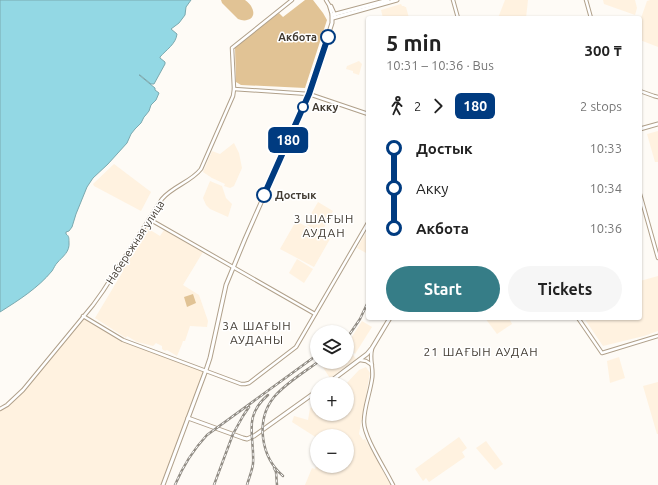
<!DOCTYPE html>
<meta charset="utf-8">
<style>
:root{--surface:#fff;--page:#f6f6f6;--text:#222;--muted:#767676;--accent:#367d87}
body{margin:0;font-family:Ubuntu,sans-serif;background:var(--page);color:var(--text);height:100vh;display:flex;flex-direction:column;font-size:15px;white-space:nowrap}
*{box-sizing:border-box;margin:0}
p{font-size:13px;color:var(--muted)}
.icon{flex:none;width:22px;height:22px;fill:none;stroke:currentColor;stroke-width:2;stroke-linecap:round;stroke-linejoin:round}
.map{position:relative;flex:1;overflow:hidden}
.side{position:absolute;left:366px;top:16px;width:276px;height:304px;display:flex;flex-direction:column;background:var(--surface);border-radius:4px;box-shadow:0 1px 3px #0004}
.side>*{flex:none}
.badge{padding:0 8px;border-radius:6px;font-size:14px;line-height:26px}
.controls{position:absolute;left:310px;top:325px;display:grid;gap:8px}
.controls a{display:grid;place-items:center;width:44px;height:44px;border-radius:50%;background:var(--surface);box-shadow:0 1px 3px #0004;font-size:20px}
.map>.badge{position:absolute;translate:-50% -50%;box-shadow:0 0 0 2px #fff}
.legs{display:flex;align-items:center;gap:6px;height:44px;padding:0 20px;font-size:13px}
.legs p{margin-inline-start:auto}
.summary{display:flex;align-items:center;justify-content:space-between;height:68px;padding:0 20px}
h1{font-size:22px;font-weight:700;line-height:30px}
.action{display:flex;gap:8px;margin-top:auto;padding:8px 20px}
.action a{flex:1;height:46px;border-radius:24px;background:var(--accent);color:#fff;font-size:16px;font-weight:700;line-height:46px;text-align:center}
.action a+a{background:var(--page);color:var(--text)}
ul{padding:0 20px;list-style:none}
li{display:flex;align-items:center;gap:14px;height:40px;font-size:15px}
li i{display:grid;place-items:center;width:6px;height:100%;margin:0 5px;background:currentColor}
li i::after{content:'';width:10px;height:10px;margin:-5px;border:3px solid;border-radius:50%;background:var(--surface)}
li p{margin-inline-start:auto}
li:first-child i{background:linear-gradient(#0000 50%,currentColor 0)}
li:last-child i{background:linear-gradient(currentColor 50%,#0000 0)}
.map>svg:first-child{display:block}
.built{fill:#fff2e0}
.green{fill:#e1c395}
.water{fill:#93d8e4;stroke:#7ba9af}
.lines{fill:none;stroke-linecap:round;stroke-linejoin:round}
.tertiary-casing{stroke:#b0a08a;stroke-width:4.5}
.secondary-casing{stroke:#b0a08a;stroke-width:5}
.tertiary{stroke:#fff;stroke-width:2.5}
.secondary{stroke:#fff;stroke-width:3}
.rail-casing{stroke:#918c84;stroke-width:2.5}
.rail{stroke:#fff;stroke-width:1;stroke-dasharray:3;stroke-linecap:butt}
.line-1-casing{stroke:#fff;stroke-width:9}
.line-1{stroke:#003b80;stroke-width:6}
.stop-1-dot{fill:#fff;stroke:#003b80;stroke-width:2}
.labels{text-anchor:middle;stroke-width:3;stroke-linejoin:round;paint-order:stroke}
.stop-label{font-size:11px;font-weight:bold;fill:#423b32;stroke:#fff;text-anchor:start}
.street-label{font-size:11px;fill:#423b32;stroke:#fff}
.neighbourhood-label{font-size:12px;letter-spacing:1px;fill:#423b32;stroke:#fff}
</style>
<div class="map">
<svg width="658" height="485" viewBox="0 0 658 485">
<rect width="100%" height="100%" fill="#fefbf6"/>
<g class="built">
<path d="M505 0H528L526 18H498Z"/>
<path d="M603 0H635L637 8 635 15 604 4Z"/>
<path d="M650 0H658V47L640 40V21L647 1Z"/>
<path d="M401 4 402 6H404L405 7H406L409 18H383L381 10Z"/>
<path d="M359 61 362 64 359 75 353 73V71L346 69 347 66Z"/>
<path d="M658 131V162H655L647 134Z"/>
<path d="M234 143 239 153 242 168 234 186 230 188 224 186 225 184 212 178 203 172 212 151 220 154Z"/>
<path d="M114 164 151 192 141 211 94 186 93 184Z"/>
<path d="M210 181 222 186 226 198 232 204 228 217 210 209 206 205 203 198Z"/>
<path d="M318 202 333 211 321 233 305 224Z"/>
<path d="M296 221 330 239 314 267 280 249Z"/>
<path d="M147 228 160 236 164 230 203 252 183 285 199 295 208 321 207 327 190 326 185 341H183L182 344 177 356 167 350 165 351 162 349V346L156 343 153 346 137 342 127 336 126 338 95 318 122 273 119 271 126 260 128 261Z"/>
<path d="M368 229V254L357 248Z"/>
<path d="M297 259 313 269 304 283 289 273Z"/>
<path d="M658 276V331L644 336 603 346 584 318H640V281Z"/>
<path d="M83 316 116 337 206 370 163 485H0V409L32 379Z"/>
<path d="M485 318H509L512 324 497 334Z"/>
<path d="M362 321 372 327 355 354 351 349 348 343Z"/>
<path d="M347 346 356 359 330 378 320 363 321 362H347Z"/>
<path d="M619 357 625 378 610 383 607 361Z"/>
<path d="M366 367 370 373 359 434 363 440 365 439 391 485H305L312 468 315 469 317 463V466H347V436H317V438L292 422 294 416 308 420 310 408 317 403V414H347V384H346L359 370Z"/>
<path d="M658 382V434H657L643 386Z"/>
<path d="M459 437 467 448 462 452 465 457 429 482 426 478 423 481 415 469Z"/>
<path d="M486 441 503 464 495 470 476 448Z"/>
</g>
<g class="green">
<path d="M221 0H245C248 2 251 5 252 8 257 18 247 23 238 19L222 3Z"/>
<path d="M305 0H313L323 13 327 20 305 88 241 85 236 82 235 48 236 46 279 13 283 17Z"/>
<path d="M193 294 196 303 187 307 184 297Z"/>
</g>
<path class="water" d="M0 0H191L186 7 185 15 179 23 171 29 177 34C176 44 166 50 160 57V58L165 62V64L154 84H151L140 75H139L155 88V90L159 93 156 100 151 105 149 111 145 116 144 117 141 123 135 129 131 134 127 143 108 164 93 178 87 187 76 214 72 227 69 231 66 232V234C69 236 69 238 69 242 70 252 63 256 57 263 55 265 54 268 52 271 38 288 19 300 0 312Z"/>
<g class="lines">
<g class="tertiary-casing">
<g id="tertiary">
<path d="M326 0 329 5 332 15"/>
<path d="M453 0 458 18"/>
<path d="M586 0 591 18"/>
<path d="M331 6 335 15"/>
<path d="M234 89 309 94 368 114"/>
<path d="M640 91 654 96 658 97"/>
<path d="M640 194 658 258"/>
<path d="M149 219 315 314"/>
<path d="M83 316 123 340 241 384H245L249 383 296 347 368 223"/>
<path d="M578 318 602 353 658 336"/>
<path d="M372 349C369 359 374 369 372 379 370 393 364 408 364 421 363 436 386 470 393 485"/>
<path d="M360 360 366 361 372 365"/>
<path d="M0 409 7 405 23 390 93 305 103 291 162 199C173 186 191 182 201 169L233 96 234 89 232 48 292 0"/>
</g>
</g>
<g class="secondary-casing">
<g id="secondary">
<path d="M333 18 397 0"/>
<path d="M640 129 658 124"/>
<path d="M327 384 367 354 372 348 390 318"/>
<path d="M188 418 243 438 247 439 254 436 317 391"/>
<path d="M163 485 206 370 210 358 226 285 245 239 309 94 332 23V15L388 0"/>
</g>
</g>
<use href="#tertiary" class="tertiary"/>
<use href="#secondary" class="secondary"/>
<g class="rail-casing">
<g id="rail">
<path d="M347 338 360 319 368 302"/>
<path d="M274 468 276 472 277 485"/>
<path d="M283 476C261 457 255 421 274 397 286 383 303 373 318 362"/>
<path d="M175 485C183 466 193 450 207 435L317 355"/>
<path d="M214 485 233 434 243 416 249 407"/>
<path d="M247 485C249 478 252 471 253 464 255 437 242 417 268 395"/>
</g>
</g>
<use href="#rail" class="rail"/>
</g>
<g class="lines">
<g class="line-1-casing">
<path id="line-1" d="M264 195 309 94 328 37"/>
</g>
<use href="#line-1" class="line-1"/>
</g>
<g class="stop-1-dot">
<circle cx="328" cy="37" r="7"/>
<circle cx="303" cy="107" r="5"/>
<circle cx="264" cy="195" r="7"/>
</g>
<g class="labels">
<g class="stop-label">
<text x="317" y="41" text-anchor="end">Акбота</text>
<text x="312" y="111">Акку</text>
<text x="275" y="199">Достык</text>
</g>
<g class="street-label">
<text transform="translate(135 242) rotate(-57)" y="4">Набережная улица</text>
</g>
<g class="neighbourhood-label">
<text x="324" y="223">3 ШАҒЫН<tspan x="324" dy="14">АУДАН</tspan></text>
<text x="257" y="330">3А ШАҒЫН<tspan x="257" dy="14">АУДАНЫ</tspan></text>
<text x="481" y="356">21 ШАҒЫН АУДАН</text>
</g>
</g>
</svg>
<div class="controls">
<a><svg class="icon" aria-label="layers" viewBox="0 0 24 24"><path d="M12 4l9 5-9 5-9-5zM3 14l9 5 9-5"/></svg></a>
<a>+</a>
<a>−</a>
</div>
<b class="badge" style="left:288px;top:140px;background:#003b80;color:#fff">180</b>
<section class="side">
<div class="summary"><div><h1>5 min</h1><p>10:31 – 10:36 · Bus</p></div><b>300 ₸</b></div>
<div class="legs"><svg class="icon" aria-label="walk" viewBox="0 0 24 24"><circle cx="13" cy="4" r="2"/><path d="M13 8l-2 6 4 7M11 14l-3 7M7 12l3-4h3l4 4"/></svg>2<svg class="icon" aria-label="forward" viewBox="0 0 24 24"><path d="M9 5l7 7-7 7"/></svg><b class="badge" style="background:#003b80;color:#fff">180</b><p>2 stops</p></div>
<ul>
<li><i style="color:#003b80"></i><b>Достык</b><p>10:33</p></li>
<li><i style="color:#003b80"></i><span>Акку</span><p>10:34</p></li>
<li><i style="color:#003b80"></i><b>Акбота</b><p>10:36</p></li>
</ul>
<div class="action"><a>Start</a><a>Tickets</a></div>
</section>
</div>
